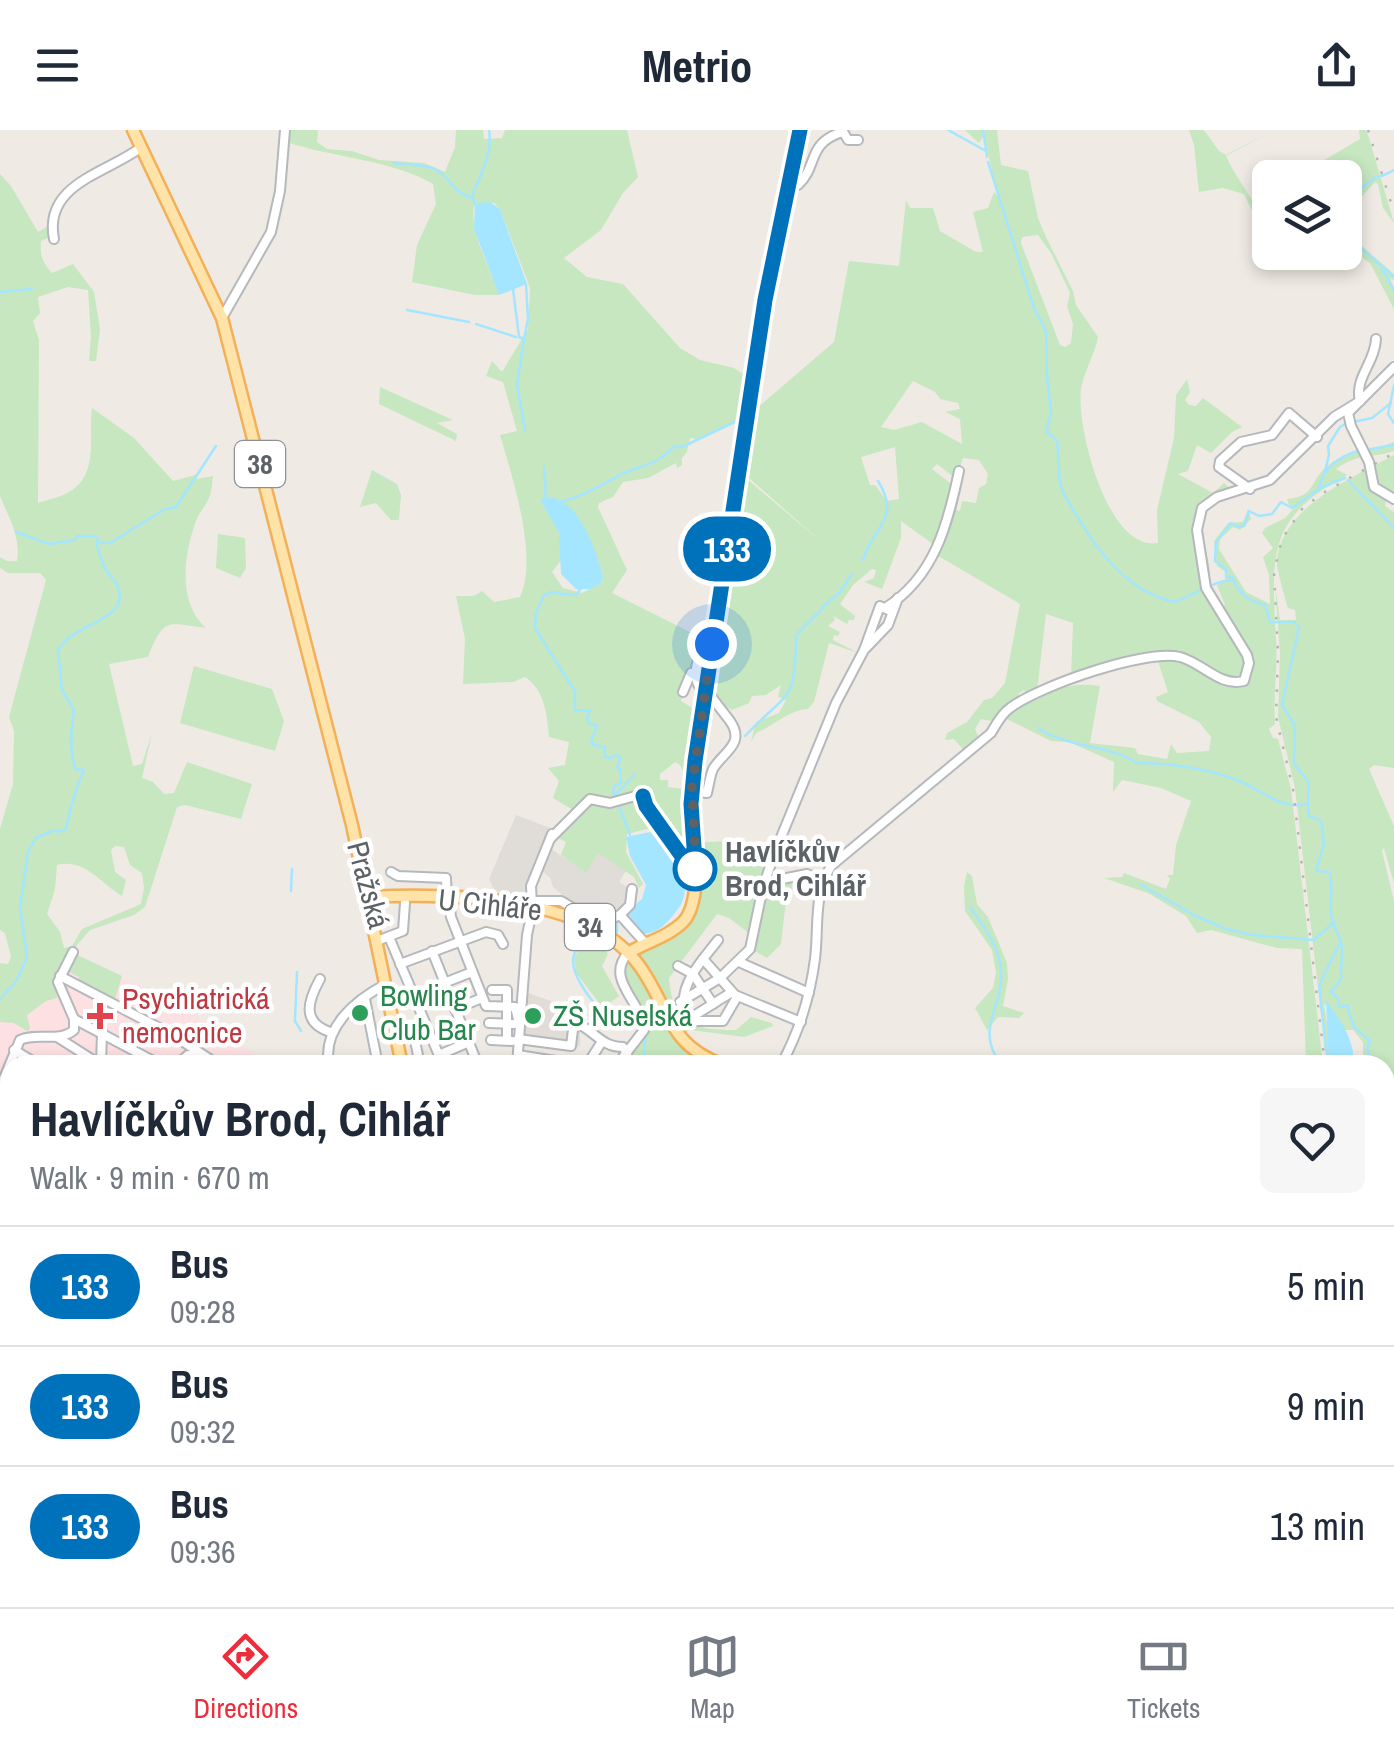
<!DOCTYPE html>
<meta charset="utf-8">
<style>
:root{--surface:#fff;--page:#f6f6f7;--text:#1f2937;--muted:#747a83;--line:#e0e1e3;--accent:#ed2c3c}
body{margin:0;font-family:"Archivo Narrow",sans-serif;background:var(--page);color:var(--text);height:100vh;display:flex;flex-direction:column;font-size:38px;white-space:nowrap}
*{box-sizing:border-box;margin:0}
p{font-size:32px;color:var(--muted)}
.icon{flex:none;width:55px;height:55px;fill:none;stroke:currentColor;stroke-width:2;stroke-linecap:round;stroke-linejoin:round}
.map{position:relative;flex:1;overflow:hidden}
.panel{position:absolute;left:0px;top:925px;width:1395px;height:552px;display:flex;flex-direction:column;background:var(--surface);border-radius:30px 30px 0 0;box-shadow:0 5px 15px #0003}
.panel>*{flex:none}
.badge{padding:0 20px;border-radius:32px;font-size:35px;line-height:65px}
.controls{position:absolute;left:1252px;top:30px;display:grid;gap:20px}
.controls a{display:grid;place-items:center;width:110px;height:110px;border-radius:15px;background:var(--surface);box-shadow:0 5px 15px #0003;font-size:50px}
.you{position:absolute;width:50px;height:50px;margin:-25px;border:8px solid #fff;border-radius:50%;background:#1a73e8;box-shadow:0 0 0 15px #1a73e833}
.map>.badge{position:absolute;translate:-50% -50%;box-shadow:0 0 0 5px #fff}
.round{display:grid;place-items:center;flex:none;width:105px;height:105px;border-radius:15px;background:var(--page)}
.summary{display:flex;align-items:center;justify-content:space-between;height:170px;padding:0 30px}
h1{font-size:48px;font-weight:700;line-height:75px}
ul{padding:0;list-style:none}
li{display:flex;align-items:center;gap:30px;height:120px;padding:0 30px;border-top:2px solid var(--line)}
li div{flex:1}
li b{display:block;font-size:38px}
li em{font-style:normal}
li .badge{min-width:110px;font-weight:700;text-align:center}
header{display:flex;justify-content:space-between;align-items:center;height:130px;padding:0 30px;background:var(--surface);font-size:45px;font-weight:700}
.tabs{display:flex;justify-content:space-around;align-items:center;height:140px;border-top:2px solid var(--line);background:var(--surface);font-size:28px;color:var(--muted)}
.tabs a{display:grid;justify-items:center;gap:5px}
.tabs .selected{color:var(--accent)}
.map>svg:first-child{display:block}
.industrial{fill:#e0ddd9}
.education{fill:#e1dcd5}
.medical{fill:#fce0e2}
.green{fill:#c6e7c0;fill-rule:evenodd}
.water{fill:#a4e6ff}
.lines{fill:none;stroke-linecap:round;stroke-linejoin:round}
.stream{stroke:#a4e6ff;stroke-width:2.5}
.river{stroke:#a4e6ff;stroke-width:6}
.minor-casing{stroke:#b5b8bc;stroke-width:12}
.major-casing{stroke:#f4b058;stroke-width:15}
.minor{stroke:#fff;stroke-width:8}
.major{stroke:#ffe3a9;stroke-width:10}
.rail{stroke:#b3b4b5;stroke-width:2.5;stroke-dasharray:2.5 12;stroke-linecap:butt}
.line-casing{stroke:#fff;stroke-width:22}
.line{stroke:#0072bc;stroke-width:15}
.walk{stroke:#5c6265;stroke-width:10;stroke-dasharray:0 18}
.stop-dot{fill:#fff;stroke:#0072bc;stroke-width:5}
.leisure-dot{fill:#2e9e5b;stroke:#fff;stroke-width:4}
.health-dot{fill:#e0444e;stroke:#fff;stroke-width:4}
.labels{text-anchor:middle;stroke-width:9;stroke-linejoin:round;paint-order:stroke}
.shield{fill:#fff;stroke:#8d9193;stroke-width:2.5}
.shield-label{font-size:28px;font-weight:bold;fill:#5c6265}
.stop-label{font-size:30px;font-weight:bold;fill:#5c6265;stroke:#fff;text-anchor:start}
.street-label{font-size:30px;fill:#5c6265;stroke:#fff}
.leisure-label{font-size:30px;fill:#27864d;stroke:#fff;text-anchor:start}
.health-label{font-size:30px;fill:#be3a42;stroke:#fff;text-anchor:start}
</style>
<header><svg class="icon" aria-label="menu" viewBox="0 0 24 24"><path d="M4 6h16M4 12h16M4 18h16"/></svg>Metrio<svg class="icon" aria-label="share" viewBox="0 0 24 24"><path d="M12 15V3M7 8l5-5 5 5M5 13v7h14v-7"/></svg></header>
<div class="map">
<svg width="1394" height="1477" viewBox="0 0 1394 1477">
<rect width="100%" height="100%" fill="#efebe4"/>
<g class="industrial">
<path d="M516 685 553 699 541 737 551 719 586 742 598 722 626 741 619 752 632 760 633 767 608 789H601L606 779 602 775 590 788 553 757 550 748 540 739 530 759 519 768 495 762 489 749Z"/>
<path d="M341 1468H457L460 1477H336Z"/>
</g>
<path class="education" d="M525 862 554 872 580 874V916L565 921 532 915V906L521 908Z"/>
<path class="medical" d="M90 831 177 875 238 913 262 930 264 935H10V953L0 950V883L62 834Z"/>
<g class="green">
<path d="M287 0H318L317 12 327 19 352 21 379 30 424 33 445 42 455 17 456 0H483L484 9 502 8 505 0H627L638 47 623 63 601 100 564 128 587 147 623 154 680 218 700 230 734 238 749 248 743 289 696 309 690 308 687 322 682 328V335L677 338 676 333 648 348 623 352 613 367 599 373 598 377 627 440 612 463 704 509 681 571 700 583 689 654 680 635 675 632 660 644V650H668V657L690 660 692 714 680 723 659 692 651 698 627 704 626 722 643 754 639 758 634 747 598 723 586 743 561 725 566 712 558 708 580 679 592 670 606 675 642 662 619 670 585 669 573 680 553 668 559 651 548 638 565 635 569 612 549 607C547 585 545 560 525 547L513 552 463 554 465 509 456 466H474L482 461 494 472 520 467C538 427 514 352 500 305L517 301 503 252 486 246 492 231 502 242 528 199 530 158 500 79 494 73H475C467 99 491 139 499 165H475L412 152 417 115 436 74 433 54C390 29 334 28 286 12ZM559 370C582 392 594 415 603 446L601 453 582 463 563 458 552 442 563 428 559 403 545 376Z"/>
<path d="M965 0H997L1001 35 1028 41 1038 88 1046 107 1073 161 1076 175 1098 207C1095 224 1084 241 1081 259 1076 296 1107 422 1158 413L1157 380 1174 308 1176 265 1187 249 1190 262 1185 270 1189 275 1196 276 1203 268 1242 297 1232 302 1211 323 1197 315 1188 341 1178 344 1213 363 1224 353 1238 366C1191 369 1202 396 1208 430 1213 455 1205 451 1221 475H1225L1217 455 1225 451 1226 442 1217 436 1214 411 1228 393 1243 392 1248 379 1251 389 1240 400 1233 397 1220 409 1219 419 1246 462 1270 474 1269 445 1263 427 1273 418 1262 403 1265 398 1285 388 1295 377 1289 375 1287 369C1315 366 1309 354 1324 339 1343 321 1371 321 1394 312V321C1372 329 1359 322 1336 339L1347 345C1266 389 1272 425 1276 508 1278 537 1273 565 1275 594L1269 599 1273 608 1278 609 1291 659 1323 935H1306L1302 819 1277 818 1211 800 1197 803 1186 786 1148 763 1104 748 1122 747 1124 743 1166 759 1170 749 1167 745H1173L1176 715 1191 671 1161 658 1122 650 1113 662 1114 632 1069 612 1051 611 1005 588 1007 583C1038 566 1064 550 1100 556L1090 613 1135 618 1138 624 1167 629 1171 614 1177 623 1209 621 1211 607 1199 592 1157 571 1156 567 1168 562 1156 525 1136 526 1071 549 1073 493 1046 484 1037 561 1028 566 1024 560 1018 564 1021 568 996 592 981 589 975 599 980 610 965 622 954 609 945 610 947 603 967 592 984 570 992 568 1005 553 1020 474 935 424 953 379 960 381 962 371 976 373 979 358 986 354 988 344 979 330 963 328 956 349 937 334 932 339 955 357 937 417 901 391V408L882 459 864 452 874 448 876 440 872 439 853 455 840 474 855 486 854 490H849L847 494 833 486 835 490 828 496 840 502 838 506 834 505 833 510 858 523 829 513 814 572 808 579C791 579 773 596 756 603L751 612 756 592 779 583 786 570 778 567 781 555 766 565 752 566 749 573 732 580 716 572 710 557 741 344 826 416 741 341 749 285 834 212 849 131 899 136 906 70 910 78H933L940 101 976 122H983L973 82 988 78 994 62 997 65 984 5 979 13ZM1038 105 1051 123 1070 163 1067 176 1073 194 1071 213 1065 217 1060 215 1021 113 1022 107ZM913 251 935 262 940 269 958 273 960 279 945 282 960 289 962 314 922 292 894 300 881 297ZM895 317 899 369 887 371 875 355H870L861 327Z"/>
<path d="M1189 0H1204L1219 21 1226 25 1274 0 1226 26C1238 54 1270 87 1270 118L1244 64 1223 58 1199 62 1194 15Z"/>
<path d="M1359 0H1366L1369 8 1394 93 1383 78 1378 54 1375 52 1357 72 1348 104 1394 144V150L1390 149 1394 158V179L1370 133 1350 119 1348 129 1344 123 1345 65 1350 63 1351 50 1332 47 1337 39 1322 41 1316 35 1360 9Z"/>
<path d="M0 44 11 56 38 102 52 94V106L41 111C40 126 42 132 52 143L73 134 94 162 100 199 96 231H89L91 207 88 160 68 157 38 167 40 183 33 191 39 210 38 373C47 370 61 367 69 362 100 345 88 304 92 278L134 308 173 351 195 345 197 349 213 346C212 354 212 362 208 370 205 377 199 383 196 391 184 424 177 472 206 498 169 494 164 485 148 527L109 534 133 636 142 634 152 603 142 648 153 652 164 664 174 663 187 632 252 654 241 689 185 675 177 677 145 777 134 785 90 800 71 822 122 846 114 872 78 854 79 847 63 839 56 852 57 868 46 871 27 885 30 899 27 901 14 893 0 892V833L8 834 11 827 5 803 0 800V699L13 654 14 601 9 587 46 450 40 443H8L0 438V427L7 431H17C21 407 9 388 0 366ZM115 716 124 717 130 735 142 743 144 758 141 774 82 799 72 816 64 818 60 802 47 784 55 759 57 735C85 728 100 753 122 766L126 750 115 742 111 720Z"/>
<path d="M380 257 453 290 437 293 457 304 456 311 379 274Z"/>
<path d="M1394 325V367L1387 365 1385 376 1394 382V638L1374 635 1369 639 1394 696V753L1384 718 1382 721 1394 771V1039L1385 1054V935H1363V912L1353 900H1345L1331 877 1324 874 1333 935H1327L1295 658 1278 587 1280 523 1275 455 1280 490H1296L1295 480 1288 478C1285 468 1277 440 1277 434 1278 378 1354 347 1394 325Z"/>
<path d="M372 340 397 354 401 365 399 390H391L376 373 360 377Z"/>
<path d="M218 404 245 408 246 438 240 448 216 438Z"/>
<path d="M194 536 272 559 284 591 275 621 180 593Z"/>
<path d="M741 710 757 716 755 731 768 742 764 754 800 747 786 770 781 814 767 828 749 818 754 807 729 788 717 784 669 848C673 895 692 900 736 900L751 887 772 893 773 896 744 907 691 900 686 902 688 908 679 903 640 833 638 822 662 808 700 770 696 713Z"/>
<path d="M967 742 972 746 977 774 988 787 1007 833 1008 849 1003 876 1024 883 1019 888 998 887 987 900 975 878 993 858 996 843 992 820 965 781 964 756Z"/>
<path d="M601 812 608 824 602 836 619 866 603 878 576 843 574 827 581 817Z"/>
<path d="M634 832 691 921V930L685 935H619L642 908 643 888 647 887 624 851 622 839 626 833Z"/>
</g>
<g class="water">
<path d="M490 72 500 79 527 154 499 165 474 99 475 73Z"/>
<path d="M543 367C579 365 595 419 603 446L601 453 591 459H576L561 444 559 403 541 371Z"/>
<path d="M650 702C670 724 701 754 675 783 666 794 659 802 644 804L623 785 642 769 646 755 630 726 626 707Z"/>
<path d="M1326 870C1337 886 1358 913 1352 933L1333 935 1328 919Z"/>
</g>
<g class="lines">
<g class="stream">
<path d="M948 0 986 21"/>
<path d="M983 0 987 27"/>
<path d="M988 32 1034 178 1046 201 1047 244"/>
<path d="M394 33C407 36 422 33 435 39 453 49 451 62 473 68"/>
<path d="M1382 46 1394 40"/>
<path d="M475 74 472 65C481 45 493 22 489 0"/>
<path d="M1345 93C1353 71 1358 53 1383 45"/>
<path d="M1345 104 1394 147"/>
<path d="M1382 139 1394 160"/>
<path d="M513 159 519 207 524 209 517 255 525 300"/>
<path d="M0 162 32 159"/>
<path d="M407 180 469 192"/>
<path d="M476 194 516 207"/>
<path d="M524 209 528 189 526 154"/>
<path d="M1047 247 1051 283 1046 301 1057 311C1060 328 1056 351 1065 366 1089 408 1120 460 1174 472 1194 466 1212 451 1232 450"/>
<path d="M1394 255 1388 284 1394 293"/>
<path d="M1353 292 1372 288 1391 273"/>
<path d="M1366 320 1394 315"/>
<path d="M1358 321C1339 326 1322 339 1319 359L1292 378 1281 372 1272 384 1259 386 1249 381 1244 396 1239 397 1231 393 1216 412 1215 431 1226 439V447H1232C1240 465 1246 470 1265 475L1270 492H1294L1299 497 1282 575 1295 596 1294 634 1308 651C1310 664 1306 673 1309 686L1321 691 1324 714 1316 740 1330 743C1333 759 1330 771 1331 784 1332 794 1340 806 1342 816 1343 827 1340 838 1341 849L1331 862 1338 868 1339 877 1347 875 1354 897 1370 911 1367 920 1371 927 1367 935"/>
<path d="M544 336 546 368"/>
<path d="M1325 341 1329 325 1328 316 1340 297 1347 293"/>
<path d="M1348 350 1394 398"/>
<path d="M1320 358 1345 348"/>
<path d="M560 372C582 367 598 357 618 346 637 336 659 335 673 317H682L741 289"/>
<path d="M101 413H110L165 379 176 377 216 316"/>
<path d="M863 430C873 395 902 390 878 351"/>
<path d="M564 464 552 462 544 465 536 483 535 498 575 562V580L590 581 587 587 589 593 597 596 591 611 593 615 605 617V627L611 628 616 625 621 628 617 638 620 639"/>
<path d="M567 464 576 465 581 458"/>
<path d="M823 477 840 462 852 444"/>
<path d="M1038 598C1067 618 1112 615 1136 633 1170 633 1206 638 1239 651 1262 660 1280 680 1306 674"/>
<path d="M745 606C787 561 796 575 796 505L822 479"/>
<path d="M616 664 635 644"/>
<path d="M617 671 613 662 615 655 621 653 620 641"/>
<path d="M619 676 630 705"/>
<path d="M1141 755 1194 785 1226 799 1253 805 1314 810 1334 792"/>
<path d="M291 761 292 739"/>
<path d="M970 777C984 796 1000 818 1001 842 1003 881 974 897 1001 935"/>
<path d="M611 806 617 802V787"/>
<path d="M605 809C598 812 588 811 581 816 556 833 597 878 611 891H637"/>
<path d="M297 842 295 891 301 901"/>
<path d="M0 869 17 850 27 827 20 778 28 722 36 708 54 700 58 702 66 699C70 678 75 660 84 640L75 639C69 618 71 601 74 580L62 560 58 521C71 492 131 492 118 457 115 449 108 445 104 437 101 430 100 422 96 414L99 411 95 406H77L75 410 49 414 16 402"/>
<path d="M643 935 646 901"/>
<path d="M1330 935 1326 919 1319 855 1340 813"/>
<path d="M0 1219 10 1215"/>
<path d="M1385 1292 1394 1293"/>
<path d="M1385 1316 1394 1320"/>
<path d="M1385 1465 1394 1468"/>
<path d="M459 1468 462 1477"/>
<path d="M891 1468 901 1477"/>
<path d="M963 1468 970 1477"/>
<path d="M1148 1468V1477"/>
</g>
<path class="river" d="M914 1477 919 1468"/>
<g class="minor-casing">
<g id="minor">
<path d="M842 0 848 10H858"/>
<path d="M791 55H798C819 35 806 14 842 2"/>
<path d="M54 109C43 54 107 43 140 18"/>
<path d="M222 188 271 102 280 61 285 0"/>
<path d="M1394 237 1348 283 1351 296 1369 332 1374 357 1394 369"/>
<path d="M1360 271C1354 248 1375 233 1376 209"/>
<path d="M1250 359 1219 337 1220 331 1241 312 1272 305 1289 283 1317 307"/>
<path d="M885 478C935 447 948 393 959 341"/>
<path d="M864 520 880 476 888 480"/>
<path d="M683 562 691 543"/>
<path d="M705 563C684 545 704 518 711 495"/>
<path d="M691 661 707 663C709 655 710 646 713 639 723 622 746 614 730 591 722 580 713 570 706 559"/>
<path d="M551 708 590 669 610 673 639 665 696 746"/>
<path d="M391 742 398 746 446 748 447 769"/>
<path d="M767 752 807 744 823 750"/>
<path d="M449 769 451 787 486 876 515 877 519 893"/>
<path d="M532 771H561L599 794 620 785 630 775 632 759"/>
<path d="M532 775 531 756 552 704"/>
<path d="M620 785 646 814"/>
<path d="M389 807 443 935"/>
<path d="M377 811 403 801 405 773"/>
<path d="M432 821 478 935"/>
<path d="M703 829 735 865 801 892"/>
<path d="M739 832 809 863"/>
<path d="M400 834 486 802 498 805 503 814"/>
<path d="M678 836 693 844 713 874"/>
<path d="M60 846 171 904 219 935"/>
<path d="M320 849C308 871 301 892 330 902"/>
<path d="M444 853 472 842"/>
<path d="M492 860H507V877"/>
<path d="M365 869 378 935"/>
<path d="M684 871C683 850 705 827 718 810"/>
<path d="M680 872 720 848 750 819 763 757 775 722 836 573 864 520 888 495 898 468"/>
<path d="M507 877V910"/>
<path d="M455 879 482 868"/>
<path d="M692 887 732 862"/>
<path d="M74 889 161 935"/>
<path d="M677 891H723L737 867"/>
<path d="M574 892C594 899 600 917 623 917L627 924"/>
<path d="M489 893 514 894"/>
<path d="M57 907 101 935"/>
<path d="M518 909 571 916 575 883"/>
<path d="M491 910 512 911"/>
<path d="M14 920 39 935"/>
<path d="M439 925 469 912"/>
<path d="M518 925 568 933"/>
<path d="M101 935 102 902"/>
<path d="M176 935 188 925H199"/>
<path d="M329 935C322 898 355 870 386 854"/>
<path d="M420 935 414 906 428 902"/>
<path d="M517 935 527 805 533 777"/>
<path d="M587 935 601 913"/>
<path d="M617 935 644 900C643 872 604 850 628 823"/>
<path d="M781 935C799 902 810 867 815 829 819 796 813 766 831 736L991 603C996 595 1001 584 1010 578 1039 556 1145 519 1180 527 1203 533 1219 557 1244 551L1249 533 1247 525 1206 458 1197 400 1202 378 1217 367 1270 350 1334 287 1360 271"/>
<path d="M2 953 20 910C37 902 59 913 74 900V889L58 852 73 822"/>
<path d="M0 1097 10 1061"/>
<path d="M1385 1103 1394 1099"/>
<path d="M0 1122 10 1128"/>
<path d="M0 1155 10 1161"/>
<path d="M0 1326H10"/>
<path d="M0 1406 10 1417"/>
<path d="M0 1452 10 1440"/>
<path d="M174 1468 196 1477"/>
<path d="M314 1468 318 1473"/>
<path d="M612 1468 616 1477"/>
<path d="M680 1468 689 1477"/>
<path d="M782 1468 795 1477"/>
<path d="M837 1468 850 1477"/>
<path d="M539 1471 572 1472"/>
<path d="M264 1477 267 1468"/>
<path d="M273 1477 287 1468"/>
<path d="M508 1477V1468"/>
<path d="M709 1477 716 1468"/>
<path d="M816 1477 823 1468"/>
<path d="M1093 1477 1094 1468"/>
</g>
</g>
<g class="major-casing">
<g id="major">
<path d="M133 0 222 188 352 695 402 935"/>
<path d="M368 767C449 763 590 764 641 838 670 880 668 915 723 935"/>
<path d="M628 823C646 812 668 807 683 792 708 767 689 677 694 638L763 183 800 0"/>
<path d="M1385 1075 1394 1072"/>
<path d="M0 1101 10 1106"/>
<path d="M1250 1468 1255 1477"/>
<path d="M160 1477 168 1468"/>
<path d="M467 1477 468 1468"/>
</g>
</g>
<use href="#minor" class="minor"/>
<use href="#major" class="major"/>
<g class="rail">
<path d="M1368 0 1394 82"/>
<path d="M1325 935 1293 659 1276 587 1278 523 1274 442 1282 409 1302 379 1323 363 1394 323"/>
<path d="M1385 1110 1394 1106"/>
<path d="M0 1310 10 1315"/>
<path d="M670 1468 678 1477"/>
<path d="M1185 1468 1186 1477"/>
<path d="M332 1477 336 1468"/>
<path d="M751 1477 753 1468"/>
</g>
</g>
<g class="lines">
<g class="line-casing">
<path id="line" d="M643 666 646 676 696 746 691 674 695 631 765 170 800 0"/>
</g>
<use href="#line" class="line"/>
<path class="walk" d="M695 739 696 743 692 657 712 514"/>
</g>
<circle class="stop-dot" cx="695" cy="739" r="20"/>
<g class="leisure-dot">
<circle cx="360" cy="883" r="10"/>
<circle cx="533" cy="886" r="10"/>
</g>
<path class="health-dot" d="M95 871h10v10h10v10h-10v10h-10v-10h-10v-10h10z"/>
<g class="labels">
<g class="shield">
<rect x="235" y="311" width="50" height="46" rx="8"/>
<rect x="565" y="774" width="50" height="46" rx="8"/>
</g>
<g class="shield-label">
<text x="260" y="344">38</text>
<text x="590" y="807">34</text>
</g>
<g class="stop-label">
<text x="725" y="732">Havlíčkův<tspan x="725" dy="34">Brod, Cihlář</tspan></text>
</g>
<g class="street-label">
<text transform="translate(368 755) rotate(75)" y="10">Pražská</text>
<text transform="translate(490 775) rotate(6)" y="10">U Cihláře</text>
</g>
<g class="leisure-label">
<text x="380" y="876">Bowling<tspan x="380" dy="34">Club Bar</tspan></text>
<text x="553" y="896">ZŠ Nuselská</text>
</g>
<g class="health-label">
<text x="122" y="879">Psychiatrická<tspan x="122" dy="34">nemocnice</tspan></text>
</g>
</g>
</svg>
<div class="controls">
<a><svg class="icon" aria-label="layers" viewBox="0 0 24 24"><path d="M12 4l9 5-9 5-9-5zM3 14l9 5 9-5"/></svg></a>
</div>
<div class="you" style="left:712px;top:514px"></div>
<b class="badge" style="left:727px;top:419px;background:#0072bc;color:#fff">133</b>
<section class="panel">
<div class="summary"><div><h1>Havlíčkův Brod, Cihlář</h1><p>Walk · 9 min · 670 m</p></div><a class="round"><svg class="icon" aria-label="heart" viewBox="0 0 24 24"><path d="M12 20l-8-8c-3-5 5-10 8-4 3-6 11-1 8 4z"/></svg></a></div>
<ul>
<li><span class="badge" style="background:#0072bc;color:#fff">133</span><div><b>Bus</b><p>09:28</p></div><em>5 min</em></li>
<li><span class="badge" style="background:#0072bc;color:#fff">133</span><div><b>Bus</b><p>09:32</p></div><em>9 min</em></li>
<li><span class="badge" style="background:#0072bc;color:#fff">133</span><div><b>Bus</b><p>09:36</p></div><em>13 min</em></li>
</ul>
</section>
</div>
<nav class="tabs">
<a class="selected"><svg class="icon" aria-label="directions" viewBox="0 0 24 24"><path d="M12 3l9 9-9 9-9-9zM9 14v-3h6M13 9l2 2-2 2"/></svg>Directions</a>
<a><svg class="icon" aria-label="map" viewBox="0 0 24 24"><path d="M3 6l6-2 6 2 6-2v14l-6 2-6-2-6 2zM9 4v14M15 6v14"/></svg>Map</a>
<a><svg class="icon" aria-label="tickets" viewBox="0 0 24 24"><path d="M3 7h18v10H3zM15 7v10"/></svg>Tickets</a>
</nav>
